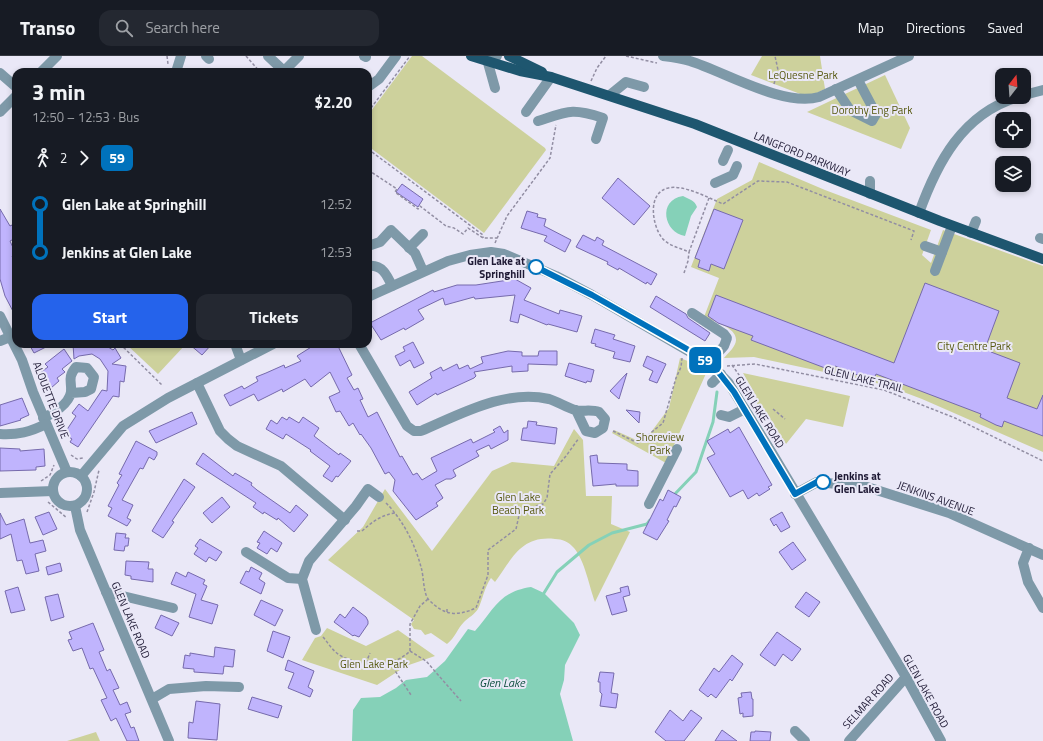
<!DOCTYPE html>
<meta charset="utf-8">
<style>
:root{--surface:#171b24;--page:#242831;--text:#f1f3f6;--muted:#9ea1a6;--line:#363941;--accent:#2563eb}
body{margin:0;font-family:"Titillium Web",sans-serif;background:var(--page);color:var(--text);height:100vh;display:flex;flex-direction:column;font-size:15px;white-space:nowrap}
*{box-sizing:border-box;margin:0}
p{font-size:13px;color:var(--muted)}
.icon{flex:none;width:22px;height:22px;fill:none;stroke:currentColor;stroke-width:2;stroke-linecap:round;stroke-linejoin:round}
.map{position:relative;flex:1;overflow:hidden}
.details{position:absolute;left:12px;top:12px;width:360px;height:280px;display:flex;flex-direction:column;background:var(--surface);border-radius:12px;box-shadow:0 2px 6px #0003}
.details>*{flex:none}
.badge{padding:0 8px;border-radius:6px;font-size:14px;line-height:26px}
.needle{width:26px;rotate:17deg}
.tools{position:absolute;left:995px;top:12px;display:grid;gap:8px}
.tools a{display:grid;place-items:center;width:36px;height:36px;border-radius:8px;background:var(--surface);box-shadow:0 2px 6px #0003;font-size:20px}
.map>.badge{position:absolute;translate:-50% -50%;box-shadow:0 0 0 2px #fff}
.legs{display:flex;align-items:center;gap:6px;height:44px;padding:0 20px;font-size:13px}
.legs p{margin-inline-start:auto}
.overview{display:flex;align-items:center;justify-content:space-between;height:68px;padding:0 20px}
h1{font-size:22px;font-weight:700;line-height:30px}
.button{display:flex;gap:8px;margin-top:auto;padding:8px 20px}
.button a{flex:1;height:46px;border-radius:12px;background:var(--accent);color:#fff;font-size:16px;font-weight:700;line-height:46px;text-align:center}
.button a+a{background:var(--page);color:var(--text)}
ul{padding:0 20px;list-style:none}
li{display:flex;align-items:center;gap:14px;height:48px;font-size:15px}
li i{display:grid;place-items:center;width:6px;height:100%;margin:0 5px;background:currentColor}
li i::after{content:'';width:10px;height:10px;margin:-5px;border:3px solid;border-radius:50%;background:var(--surface)}
li p{margin-inline-start:auto}
li:first-child i{background:linear-gradient(#0000 50%,currentColor 0)}
li:last-child i{background:linear-gradient(currentColor 50%,#0000 0)}
header{display:flex;align-items:center;gap:24px;box-sizing:border-box;height:56px;padding:0 20px;background:var(--surface);border-bottom:1px solid var(--line)}
header strong{font-size:19px}
nav{display:flex;gap:22px;margin-inline-start:auto;font-size:14px}
.search{width:280px;height:36px;background:var(--page);display:flex;align-items:center;gap:10px;box-sizing:border-box;padding:0 14px;border-radius:12px;color:var(--muted);font-size:15px}
.map>svg:first-child{display:block}
.green{fill:#cdd19c}
.water{fill:#85d1b8}
.lines{fill:none;stroke-linecap:round;stroke-linejoin:round}
.stream{stroke:#85d1b8;stroke-width:3}
.building{fill:#c0b4fd;stroke:#766aac}
.path{stroke:#928ea3;stroke-width:1.5;stroke-dasharray:3 2;stroke-linecap:butt}
.minor{stroke:#7e99a8;stroke-width:10}
.major{stroke:#1e566f;stroke-width:10}
.line-1-casing{stroke:#fff;stroke-width:9}
.line-1{stroke:#0072bc;stroke-width:6}
.stop-1-dot{fill:#fff;stroke:#0072bc;stroke-width:2}
.labels{text-anchor:middle;stroke-width:4;stroke-linejoin:round;paint-order:stroke}
.park-label{font-size:11px;fill:#585a12;stroke:#eae8f7}
.street-label{font-size:11px;fill:#1f1a35;stroke:#eae8f7}
.stop-label{font-size:11px;font-weight:bold;fill:#1f1a35;stroke:#eae8f7;text-anchor:end}
.water-label{font-size:12px;font-style:italic;fill:#0d4e3e;stroke:#eae8f7}
</style>
<header>
<strong>Transo</strong>
<div class="search"><svg class="icon" aria-label="search" viewBox="0 0 24 24"><circle cx="10" cy="10" r="6"/><path d="M15 15l6 6"/></svg>Search here</div>
<nav><a>Map</a><a>Directions</a><a>Saved</a></nav>
</header>
<div class="map">
<svg width="1043" height="685" viewBox="0 0 1043 685">
<rect width="100%" height="100%" fill="#eae8f7"/>
<g class="green">
<path d="M412 0H422L545 92 546 94 484 177 368 90V59Z"/>
<path d="M762 0H820L825 33 808 41 751 19Z"/>
<path d="M885 19 910 72 901 93 807 56Z"/>
<path d="M759 106 825 134 931 174 922 199 931 207 943 174 1043 210V396L922 343 885 329 754 301 724 302C727 298 732 294 734 290 744 273 714 266 704 261L719 222 691 211 717 143 752 124Z"/>
<path d="M126 288H186L158 318Z"/>
<path d="M680 302 708 313 666 407 612 377 614 374 643 387 669 352Z"/>
<path d="M743 317 850 340 843 371 806 363 786 388 768 360 766 362 758 353 756 340Z"/>
<path d="M574 373 583 384 586 440H612L611 468 630 476 595 546C589 530 585 505 574 492 569 486 562 483 555 483 521 479 512 503 495 526L491 522C484 532 483 543 478 553 474 559 469 561 464 566 457 573 455 582 447 588L431 577 425 579 421 574 414 573 411 568 414 564 328 504 363 471 385 433 432 495 492 415 512 406 554 410Z"/>
<path d="M327 572 366 590 398 574 435 600 406 610 377 629 302 604 315 582 321 580Z"/>
<path d="M96 676 100 685H67Z"/>
</g>
<g class="water">
<path d="M683 140C688 143 695 144 697 151L691 160 685 180C664 177 657 144 683 140Z"/>
<path d="M531 531 544 537 574 567 580 579 565 609 564 624 560 638 573 685H352L353 654 361 642 380 641 396 632 406 624 427 621 445 605 468 573 475 575C494 554 498 536 531 531Z"/>
</g>
<g class="lines">
<g class="stream">
<path d="M673 440 696 416 713 366 717 336"/>
<path d="M544 537 557 516 589 489 612 477 647 468 650 464"/>
</g>
</g>
<g class="building">
<path d="M618 122 650 150 634 169 602 142Z"/>
<path d="M402 128 423 143 418 151 396 136Z"/>
<path d="M0 153 10 170 12 169 16 177V182L10 185 16 198 12 200 16 208V261L5 240 0 223Z"/>
<path d="M714 153 743 164 724 213 711 208 709 215 698 211 700 204 695 202Z"/>
<path d="M527 155 538 158 537 161 546 163 544 170 571 184 565 196 544 185 547 180 521 172Z"/>
<path d="M583 179 595 185 597 181 604 185 602 189 657 218 651 229 647 226 646 228 619 212 618 214 607 208 608 206 576 191Z"/>
<path d="M515 223 531 232 524 244 559 258 560 254 582 260 577 276 548 268 547 269 520 258 518 267 510 265 515 239 475 243 474 241 445 249 443 242 418 254 424 263 405 274 404 272 381 284 370 267 433 234 434 236 457 229H476Z"/>
<path d="M925 227 999 255 986 290 993 293 991 296 1020 307 1007 342 1037 353 1043 339V380L1004 365 1002 371 996 369 980 361 981 358 876 318 873 325 835 310 833 315 751 284 753 280 718 267 708 260 716 239 894 307Z"/>
<path d="M656 240 686 258 688 262 710 277 705 285 650 251Z"/>
<path d="M595 273 615 279 613 283 635 290 630 306 613 302 615 296 595 290 596 288 591 287Z"/>
<path d="M413 286 424 307 414 312 410 304 400 310 395 300 405 295 403 291Z"/>
<path d="M29 288H52L34 297Z"/>
<path d="M73 288H103L113 294 115 292 121 302 112 308 126 310 124 326 120 325 119 341 113 340 78 391 70 386 72 383 64 378 76 360 72 357 79 348 88 355 102 334 107 335 108 315 100 303 92 298 79 300 74 303Z"/>
<path d="M189 288H212L202 299Z"/>
<path d="M316 288H337L352 319 347 322 354 334 358 332 363 343 360 344 368 361 377 356 400 401 402 400 413 419 417 417 422 424 437 415 431 402 471 383 473 387 495 376 493 374 500 370 504 377 508 374V384L491 393 489 389 476 395 479 400 453 414 456 420 451 423H446L435 429 443 442 436 447 438 450 416 464 393 435 395 424 389 416 385 418 371 392 361 378 360 379 353 367 349 370 340 355 336 356 329 341 340 336 330 316 311 331 305 323 283 336 282 333 258 345 254 338 230 350 224 339 242 330 244 333 258 325 256 321 266 317 284 309 285 312 301 305 297 300Z"/>
<path d="M64 293 72 305 62 313 65 316 57 322 59 325 51 332 40 317 48 311 45 308Z"/>
<path d="M508 295 522 296V300H538L539 295H557V309L528 308V315L512 316V310L474 316 476 320 474 322 437 339 436 337 417 349 409 336 432 322 430 317 441 311 443 315 457 308 459 313 468 309 470 313 483 307 481 301Z"/>
<path d="M647 300 666 308 657 327 649 324 653 315 643 310Z"/>
<path d="M569 307 594 314 591 326 587 325 586 327 565 320Z"/>
<path d="M627 317 619 343 610 335Z"/>
<path d="M22 342 29 359 20 363 21 364 0 370V349Z"/>
<path d="M626 354 640 356 639 367Z"/>
<path d="M192 356 197 368 156 387 149 375Z"/>
<path d="M282 361 287 364 289 361 299 367 303 361 319 372 314 380 339 399 340 397 351 405 338 421 336 420 332 426 323 420 330 410 310 395 311 394 286 378 283 383 266 373 271 364 277 368Z"/>
<path d="M528 365 537 366 536 369 557 372 555 388 521 384 523 372H527Z"/>
<path d="M739 371 772 429 768 431 770 433 759 440 757 437 748 443 743 434 730 441 707 402 715 398 707 385 728 373 730 377Z"/>
<path d="M136 385 157 396V399L154 404 149 401 143 413 140 412 122 444 133 449 127 462 131 464 127 470 108 460 112 452 108 450 119 429 117 427 122 419 119 418Z"/>
<path d="M0 392 20 393V395L44 393 45 410 36 411V414L0 415Z"/>
<path d="M203 397 233 420 235 417 252 427 251 429 257 434 290 457 296 449 308 459 294 476 278 462 277 464 264 456 263 458 253 451 256 447 196 408Z"/>
<path d="M597 399 598 407 627 408V414L638 415V430H616V428L593 430 590 400Z"/>
<path d="M184 423 195 431 172 465 174 466 163 482 152 475Z"/>
<path d="M668 434 681 441 676 451 674 450 667 464 669 465 657 484 643 477 660 443 663 445Z"/>
<path d="M222 441 230 451 212 467 203 457Z"/>
<path d="M49 456 57 473 43 479 35 461Z"/>
<path d="M782 456 790 471 781 476 776 468 774 470 770 463Z"/>
<path d="M0 457 6 469 24 463 30 487 43 484 46 495 35 498 39 515 26 518 22 504 17 505 11 478 0 483Z"/>
<path d="M264 475 282 487 277 496 271 492 267 498 257 492 260 487 257 486Z"/>
<path d="M116 477 126 478 125 482H129L128 490H125L124 495 114 494Z"/>
<path d="M200 483 222 496 216 505 209 501 206 506 194 498 198 492 195 490Z"/>
<path d="M793 486 806 504 792 514 779 496Z"/>
<path d="M126 505 149 506 148 513H153V526L131 523V520L125 519Z"/>
<path d="M60 507 62 515 48 519 46 511Z"/>
<path d="M251 511 262 517 259 523 265 527 261 538 240 527 246 515 249 516Z"/>
<path d="M176 516 186 521 188 516 205 524 203 528 207 530 201 544 218 549 212 568 189 561 196 538 171 528Z"/>
<path d="M628 530 630 539 623 541 627 555 612 559 606 540 621 536 620 532Z"/>
<path d="M18 531 25 554 11 557 5 535Z"/>
<path d="M806 536 820 546 809 561 795 551Z"/>
<path d="M58 538 64 561 51 565 45 541Z"/>
<path d="M261 544 283 554 275 570 254 559Z"/>
<path d="M353 551 366 561 368 565V568L359 581 354 579 353 580 334 566 340 558 345 562Z"/>
<path d="M161 559 179 567 172 580 155 572Z"/>
<path d="M93 567 104 594 99 596 107 615 110 613 119 632 113 634 120 649 127 646 131 656 125 658 131 672 134 671 139 685H127L116 662 111 665 101 644 107 642 93 612 90 613 82 592 73 595 68 584 72 583 69 576Z"/>
<path d="M273 575 290 581 283 602 267 595Z"/>
<path d="M777 576 801 593 792 605 783 598 775 610 760 599Z"/>
<path d="M215 591 235 594 233 611 224 610 223 618 194 616V613L183 612 185 599 190 600V597L214 601Z"/>
<path d="M732 599 743 608 732 625 730 623 716 642 711 638 708 641 699 634 714 612 719 616Z"/>
<path d="M288 604 314 615 308 631 313 634 310 641 288 632 294 617 285 614Z"/>
<path d="M600 616 614 617 611 637 618 638 616 652 600 650 602 638 600 636V626H598Z"/>
<path d="M751 636 752 643H753V660L743 661V657L740 658 738 642 742 641 741 637Z"/>
<path d="M252 641 282 650 278 662 248 653Z"/>
<path d="M196 645 220 648 217 684 188 682 189 666 193 667Z"/>
<path d="M670 654 683 665 691 654 702 662 684 685H666L655 676Z"/>
<path d="M722 674 737 685H715Z"/>
<path d="M755 675 771 676 770 685H750L751 676H755Z"/>
</g>
<g class="lines">
<g class="path">
<path d="M167 0 168 8"/>
<path d="M246 0 260 16"/>
<path d="M626 0 657 7"/>
<path d="M591 25 597 12 606 0"/>
<path d="M774 28 778 14 775 0"/>
<path d="M368 56 410 0"/>
<path d="M368 93 483 179V182"/>
<path d="M368 114 397 133 395 136 418 153 420 150 446 170 454 172 463 178 468 172 483 182H497"/>
<path d="M709 142 689 196C680 192 669 190 662 182 652 169 647 137 668 132 683 128 709 142 723 148L758 125 787 126 914 175 911 184"/>
<path d="M495 187 507 160 550 102 556 69"/>
<path d="M684 217 688 205 689 196"/>
<path d="M120 288 162 329"/>
<path d="M732 309 751 336 753 334"/>
<path d="M727 310 755 308 884 334 955 362 1043 405"/>
<path d="M773 353 785 363"/>
<path d="M613 375 638 387 663 367 676 322 681 311 682 302"/>
<path d="M71 399 77 403 83 402"/>
<path d="M41 425 50 419 54 409"/>
<path d="M48 446 67 462"/>
<path d="M386 447C403 464 415 488 421 511 424 520 423 538 429 544 444 559 456 561 476 552L488 519V494L516 473 520 455 543 448 547 442 550 418 566 400 579 382"/>
<path d="M87 456 94 436 99 414"/>
<path d="M357 475H362C372 466 381 459 395 457"/>
<path d="M447 556V552"/>
<path d="M323 581C329 588 333 596 343 601 364 611 393 612 410 595V568L420 550 428 543"/>
<path d="M410 595 426 605 461 645"/>
<path d="M366 607 370 597"/>
<path d="M390 607 411 639"/>
</g>
<g class="minor">
<path d="M206 0 209 3"/>
<path d="M268 0 285 16"/>
<path d="M364 0 366 1"/>
<path d="M663 0C672 1 681 2 690 5 725 16 783 51 819 41L909 0"/>
<path d="M284 15 299 0"/>
<path d="M41 16 57 0"/>
<path d="M176 16 181 0"/>
<path d="M0 17 16 31"/>
<path d="M368 31 379 23 396 0"/>
<path d="M495 32 488 7 497 0"/>
<path d="M836 33 850 54 872 65 876 58 858 24"/>
<path d="M610 39 626 26 644 31"/>
<path d="M1024 39 1043 34"/>
<path d="M0 56 16 40"/>
<path d="M526 56 551 21"/>
<path d="M538 65C569 55 572 52 603 62L596 83"/>
<path d="M723 105 728 94"/>
<path d="M715 127 733 119 737 110"/>
<path d="M870 138V125"/>
<path d="M919 157C937 107 962 58 1018 41"/>
<path d="M971 177 976 165"/>
<path d="M1040 182 1043 183"/>
<path d="M368 190 380 186 391 174 415 197 423 215"/>
<path d="M925 190 942 196"/>
<path d="M409 192 423 178"/>
<path d="M368 210C382 208 387 219 392 230"/>
<path d="M935 215 952 170"/>
<path d="M368 241 448 205 470 199 491 196 504 198 556 220 592 239 709 307 728 326 772 397 906 621 941 685"/>
<path d="M692 257 724 278 727 282 724 290 709 307"/>
<path d="M0 260 22 304 33 336 67 416"/>
<path d="M0 285 10 281"/>
<path d="M235 288 241 304"/>
<path d="M359 288 407 370 414 375H421C461 358 505 333 549 343 558 346 566 351 575 354 582 356 591 353 599 356L605 363 603 372 595 377 586 375 576 354"/>
<path d="M197 327 220 375 228 383 237 390 281 410 345 464"/>
<path d="M712 327 721 318"/>
<path d="M721 359 729 361 745 353"/>
<path d="M43 362C53 358 69 348 71 336 72 325 67 322 76 311L87 312 94 321 91 333 85 336 71 337"/>
<path d="M0 378C18 379 30 376 46 368"/>
<circle cx="70" cy="433" r="17"/>
<path d="M81 420 123 370 168 342 273 288"/>
<path d="M0 437 53 435"/>
<path d="M795 438 817 426 867 431 949 457 1043 499"/>
<path d="M649 448 677 393"/>
<path d="M75 450 80 474 169 685"/>
<path d="M1029 492 1023 507 1028 526 1043 552"/>
<path d="M246 496 288 522 302 523"/>
<path d="M106 536 173 552"/>
<path d="M316 574 302 523 309 505 356 450 368 433 379 441"/>
<path d="M152 643 169 633 206 630 239 631"/>
<path d="M795 675 805 685"/>
<path d="M849 685 906 621"/>
</g>
<g class="major">
<path d="M471 0 520 15 551 21 695 68 940 165 1043 203"/>
<path d="M509 0 542 16"/>
</g>
</g>
<g class="lines">
<g class="line-1-casing">
<path id="line-1" d="M536 211 592 239 694 297 716 313 734 336 795 438 817 426H823"/>
</g>
<use href="#line-1" class="line-1"/>
</g>
<g class="stop-1-dot">
<circle cx="536" cy="211" r="7"/>
<circle cx="823" cy="426" r="7"/>
</g>
<g class="labels">
<g class="park-label">
<text x="803" y="23">LeQuesne Park</text>
<text x="872" y="58">Dorothy Eng Park</text>
<text x="974" y="294">City Centre Park</text>
<text x="660" y="385">Shoreview<tspan x="660" dy="13">Park</tspan></text>
<text x="518" y="445">Glen Lake<tspan x="518" dy="13">Beach Park</tspan></text>
<text x="374" y="612">Glen Lake Park</text>
</g>
<g class="street-label">
<text transform="translate(802 98) rotate(22)" y="4">LANGFORD PARKWAY</text>
<text transform="translate(864 323) rotate(14)" y="4">GLEN LAKE TRAIL</text>
<text transform="translate(51 344) rotate(69)" y="4">ALOUETTE DRIVE</text>
<text transform="translate(760 356) rotate(58)" y="4">GLEN LAKE ROAD</text>
<text transform="translate(936 442) rotate(20)" y="4">JENKINS AVENUE</text>
<text transform="translate(131 564) rotate(67)" y="4">GLEN LAKE ROAD</text>
<text transform="translate(926 635) rotate(61)" y="4">GLEN LAKE ROAD</text>
<text transform="translate(868 645) rotate(-48)" y="4">SELMAR ROAD</text>
</g>
<g class="stop-label">
<text x="525" y="209">Glen Lake at<tspan x="525" dy="13">Springhill</tspan></text>
<text x="834" y="424" text-anchor="start">Jenkins at<tspan x="834" dy="13">Glen Lake</tspan></text>
</g>
<g class="water-label">
<text x="502" y="631">Glen Lake</text>
</g>
</g>
</svg>
<div class="tools">
<a><svg class="needle" viewBox="-14 -14 28 28"><path d="M0-13l5 13h-10z" fill="#e53935"/><path d="M0 13l5-13h-10z" fill="#9ea1a6"/></svg></a>
<a><svg class="icon" aria-label="locate" viewBox="0 0 24 24"><circle cx="12" cy="12" r="6"/><path d="M12 2v4M12 18v4M2 12h4M18 12h4"/></svg></a>
<a><svg class="icon" aria-label="layers" viewBox="0 0 24 24"><path d="M12 4l9 5-9 5-9-5zM3 14l9 5 9-5"/></svg></a>
</div>
<b class="badge" style="left:705px;top:304px;background:#0072bc;color:#fff">59</b>
<section class="details">
<div class="overview"><div><h1>3 min</h1><p>12:50 – 12:53 · Bus</p></div><b>$2.20</b></div>
<div class="legs"><svg class="icon" aria-label="walk" viewBox="0 0 24 24"><circle cx="13" cy="4" r="2"/><path d="M13 8l-2 6 4 7M11 14l-3 7M7 12l3-4h3l4 4"/></svg>2<svg class="icon" aria-label="forward" viewBox="0 0 24 24"><path d="M9 5l7 7-7 7"/></svg><b class="badge" style="background:#0072bc;color:#fff">59</b></div>
<ul>
<li><i style="color:#0072bc"></i><b>Glen Lake at Springhill</b><p>12:52</p></li>
<li><i style="color:#0072bc"></i><b>Jenkins at Glen Lake</b><p>12:53</p></li>
</ul>
<div class="button"><a>Start</a><a>Tickets</a></div>
</section>
</div>
